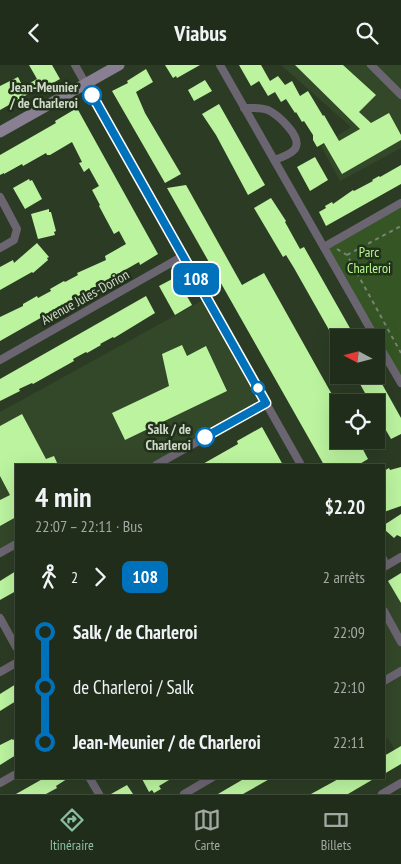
<!DOCTYPE html>
<html lang="fr">
<meta charset="utf-8">
<style>
:root{--surface:#212d1b;--page:#293524;--text:#f1f3f6;--muted:#a2a8a3;--line:#3e493a;--accent:#8abfa5}
body{margin:0;font-family:"PT Sans Narrow",sans-serif;background:var(--page);color:var(--text);height:100vh;display:flex;flex-direction:column;font-size:19px;white-space:nowrap}
*{box-sizing:border-box;margin:0}
p{font-size:16px;color:var(--muted)}
.icon{flex:none;width:28px;height:28px;fill:none;stroke:currentColor;stroke-width:2;stroke-linecap:round;stroke-linejoin:round}
.map{position:relative;flex:1;overflow:hidden}
.details{position:absolute;left:15px;top:399px;width:370px;height:315px;display:flex;flex-direction:column;background:var(--surface);border-radius:0px;box-shadow:0 5px 20px #0002,0 0 0 1px var(--line)}
.details>*{flex:none}
.badge{padding:0 10px;border-radius:8px;font-size:18px;line-height:32px}
.needle{width:32px;rotate:277deg}
.tools{position:absolute;left:330px;top:264px;display:grid;gap:10px}
.tools a{display:grid;place-items:center;width:55px;height:55px;border-radius:0px;background:var(--surface);box-shadow:0 5px 20px #0002,0 0 0 1px var(--line);font-size:25px}
.map>.badge{position:absolute;translate:-50% -50%;box-shadow:0 0 0 2px #fff}
.legs{display:flex;align-items:center;gap:8px;height:55px;padding:0 20px;font-size:16px}
.legs p{margin-inline-start:auto}
.overview{display:flex;align-items:center;justify-content:space-between;height:85px;padding:0 20px}
h1{font-size:28px;font-weight:700;line-height:38px}
ul{padding:0 20px;list-style:none}
li{display:flex;align-items:center;gap:18px;height:55px;font-size:19px}
li i{display:grid;place-items:center;width:8px;height:100%;margin:0 6px;background:currentColor}
li i::after{content:'';width:12px;height:12px;margin:-6px;border:4px solid;border-radius:50%;background:var(--surface)}
li p{margin-inline-start:auto}
li:first-child i{background:linear-gradient(#0000 50%,currentColor 0)}
li:last-child i{background:linear-gradient(currentColor 50%,#0000 0)}
header{display:flex;justify-content:space-between;align-items:center;height:65px;padding:0 20px;background:var(--surface);font-size:22px;font-weight:700}
.tab-bar{display:flex;justify-content:space-around;align-items:center;height:70px;border-top:1px solid var(--line);background:var(--surface);font-size:14px;color:var(--muted)}
.tab-bar a{display:grid;justify-items:center;gap:2px}
.tab-bar .current{color:var(--accent)}
.map>svg:first-child{display:block}
.built{fill:#334729}
.green{fill:#355524}
.building{fill:#bbf39f}
.lines{fill:none;stroke-linecap:round;stroke-linejoin:round}
.path{stroke:#768470;stroke-width:2;stroke-dasharray:4 4;stroke-linecap:butt}
.lane{stroke:#6b6572;stroke-width:4}
.street{stroke:#6b6572;stroke-width:8}
.secondary{stroke:#887f93;stroke-width:11}
.line-1-casing{stroke:#fff;stroke-width:11}
.line-1{stroke:#0072bc;stroke-width:8}
.stop-1-dot{fill:#fff;stroke:#0072bc;stroke-width:2.5}
.labels{text-anchor:middle;stroke-width:5;stroke-linejoin:round;paint-order:stroke}
.stop-label{font-size:14px;font-weight:bold;fill:#d0dacb;stroke:#22311a;text-anchor:end}
.park-label{font-size:14px;fill:#b3f98e;stroke:#22311a}
.street-label{font-size:14px;fill:#d0dacb;stroke:#22311a}
</style>
<header><svg class="icon" aria-label="back" viewBox="0 0 24 24"><path d="M15 5l-7 7 7 7"/></svg>Viabus<svg class="icon" aria-label="search" viewBox="0 0 24 24"><circle cx="10" cy="10" r="6"/><path d="M15 15l6 6"/></svg></header>
<div class="map">
<svg width="401" height="729" viewBox="0 0 401 729">
<rect width="100%" height="100%" fill="#2c3c24"/>
<g class="built">
<path d="M281 0H401V83L340 116 321 81 351 62Z"/>
<path d="M207 233 266 338 156 400H16V479L0 488V347Z"/>
<path d="M401 510V695L388 673 384 675V520Z"/>
</g>
<path class="green" d="M401 138V318L324 182Z"/>
<g class="building">
<path d="M29 0H52L60 14 44 23 38 26 37 24 0 45V21L18 12 23 22 37 14Z"/>
<path d="M165 0H200L177 13 176 11 173 13Z"/>
<path d="M239 0H261L270 16 278 11 285 20 292 16 300 31 308 26 323 51 324 50 328 57 339 76 360 64 295 0H343L376 30 359 47 371 58 389 48 401 70V75L342 109 324 78 317 82 313 75V70L304 56 302 57 296 47 295 48 286 34 281 37 275 27 268 31 259 16 251 21Z"/>
<path d="M146 4 153 17 136 27 145 48 181 109 165 118 112 26 128 18 127 16Z"/>
<path d="M205 15 212 26 194 36 188 25Z"/>
<path d="M219 39 265 120 248 130 216 70 202 49Z"/>
<path d="M77 43 158 189 140 200 139 197 0 276V252L23 241V239L37 231 38 233 51 226 50 224 64 216 65 217 78 210 77 208 106 195 105 191 126 179 119 166 114 169 99 141 100 140 92 125 99 121 89 103 84 107 79 98 82 97 72 77 50 90H47L46 88 23 101 22 99 4 109V108L0 110V90L56 58 55 56Z"/>
<path d="M315 92 328 115 310 126 297 102Z"/>
<path d="M401 100V119L326 161 319 147 326 143 325 141 332 137 333 139 353 125 354 126 373 116 372 115 379 111 380 112Z"/>
<path d="M29 114 30 116 32 115 42 134 25 144 13 123Z"/>
<path d="M186 120 242 220 264 208 339 342V375H358L368 394 358 400H324L167 123Z"/>
<path d="M271 133 286 156 285 157 300 184 304 182 355 272H333L294 203 286 190 283 192 254 143Z"/>
<path d="M49 144V147H51L56 166 54 167 55 170 38 174 31 149Z"/>
<path d="M37 178 49 192 47 193 48 195 33 208 32 207 0 225V202L13 195 14 198Z"/>
<path d="M176 212 192 240 175 250 159 221Z"/>
<path d="M146 231 155 248 114 273 113 272 100 279 101 280 87 288 86 287 73 294 74 296 33 319 32 318 19 324 20 326 0 336V314Z"/>
<path d="M182 280 187 291 206 281 227 326 125 375 112 348 169 321 162 289Z"/>
<path d="M355 310H377L401 353V369L391 374 376 348V333L370 337Z"/>
<path d="M22 349 46 394 54 391 58 400H16V452L0 461V435L10 430 0 411V361Z"/>
<path d="M262 362 283 400H201L238 379 237 376Z"/>
<path d="M401 402V441L384 447V406L389 403 390 405Z"/>
<path d="M401 449V472L397 470 394 473 385 465 384 460Z"/>
<path d="M16 506V526L0 535V516Z"/>
<path d="M401 508V538L388 516Z"/>
<path d="M16 619V636L0 646V629Z"/>
<path d="M16 673V690L0 700V680L12 674 13 675Z"/>
<path d="M401 681V699L384 709V691Z"/>
<path d="M46 712H70L56 721 57 723 46 729H16Z"/>
<path d="M141 712H174L159 721 161 724 154 728 152 725 149 727Z"/>
<path d="M247 712H273L243 729H218Z"/>
<path d="M342 712H377L348 729H311Z"/>
<path d="M127 720 133 729H111Z"/>
</g>
<g class="lines">
<g class="path">
<path d="M337 184 347 190 401 288"/>
<path d="M347 190 401 161"/>
</g>
<path class="lane" d="M384 491 388 500"/>
<g class="street">
<path d="M75 0 301 400"/>
<path d="M220 0 375 272"/>
<path d="M371 0 401 30"/>
<path d="M244 43C253 43 260 42 268 45 278 50 303 72 295 84 290 90 280 93 274 95"/>
<path d="M0 132 17 164 14 175 0 183"/>
<path d="M324 182 401 138"/>
<path d="M376 275 401 318"/>
<path d="M0 295 183 191"/>
<path d="M156 400 266 338"/>
<path d="M0 488 16 479"/>
<path d="M384 502 401 492"/>
<path d="M384 546 401 577"/>
<path d="M0 553 16 582"/>
<path d="M0 607 16 598"/>
<path d="M384 616 401 606"/>
<path d="M89 712 99 729"/>
<path d="M0 718 16 709"/>
<path d="M184 729 213 712"/>
<path d="M382 729 401 718"/>
</g>
<path class="secondary" d="M0 67 119 0"/>
</g>
<g class="lines">
<g class="line-1-casing">
<path id="line-1" d="M92 30 266 338 205 372"/>
</g>
<use href="#line-1" class="line-1"/>
</g>
<g class="stop-1-dot">
<circle cx="92" cy="30" r="9"/>
<circle cx="258" cy="323" r="6"/>
<circle cx="205" cy="372" r="9"/>
</g>
<g class="labels">
<g class="stop-label">
<text x="78" y="27">Jean-Meunier<tspan x="78" dy="16">/ de Charleroi</tspan></text>
<text x="191" y="369">Salk / de<tspan x="191" dy="16">Charleroi</tspan></text>
</g>
<g class="park-label">
<text x="369" y="192">Parc<tspan x="369" dy="16">Charleroi</tspan></text>
</g>
<g class="street-label">
<text transform="translate(85 232) rotate(-29)" y="5">Avenue Jules-Dorion</text>
</g>
</g>
</svg>
<div class="tools">
<a><svg class="needle" viewBox="-14 -14 28 28"><path d="M0-13l5 13h-10z" fill="#e53935"/><path d="M0 13l5-13h-10z" fill="#a2a8a3"/></svg></a>
<a><svg class="icon" aria-label="locate" viewBox="0 0 24 24"><circle cx="12" cy="12" r="6"/><path d="M12 2v4M12 18v4M2 12h4M18 12h4"/></svg></a>
</div>
<b class="badge" style="left:196px;top:214px;background:#0072bc;color:#fff">108</b>
<section class="details">
<div class="overview"><div><h1>4 min</h1><p>22:07 – 22:11 · Bus</p></div><b>$2.20</b></div>
<div class="legs"><svg class="icon" aria-label="walk" viewBox="0 0 24 24"><circle cx="13" cy="4" r="2"/><path d="M13 8l-2 6 4 7M11 14l-3 7M7 12l3-4h3l4 4"/></svg>2<svg class="icon" aria-label="forward" viewBox="0 0 24 24"><path d="M9 5l7 7-7 7"/></svg><b class="badge" style="background:#0072bc;color:#fff">108</b><p>2 arrêts</p></div>
<ul>
<li><i style="color:#0072bc"></i><b>Salk / de Charleroi</b><p>22:09</p></li>
<li><i style="color:#0072bc"></i><span>de Charleroi / Salk</span><p>22:10</p></li>
<li><i style="color:#0072bc"></i><b>Jean-Meunier / de Charleroi</b><p>22:11</p></li>
</ul>
</section>
</div>
<nav class="tab-bar">
<a class="current"><svg class="icon" aria-label="directions" viewBox="0 0 24 24"><path d="M12 3l9 9-9 9-9-9zM9 14v-3h6M13 9l2 2-2 2"/></svg>Itinéraire</a>
<a><svg class="icon" aria-label="map" viewBox="0 0 24 24"><path d="M3 6l6-2 6 2 6-2v14l-6 2-6-2-6 2zM9 4v14M15 6v14"/></svg>Carte</a>
<a><svg class="icon" aria-label="tickets" viewBox="0 0 24 24"><path d="M3 7h18v10H3zM15 7v10"/></svg>Billets</a>
</nav>
